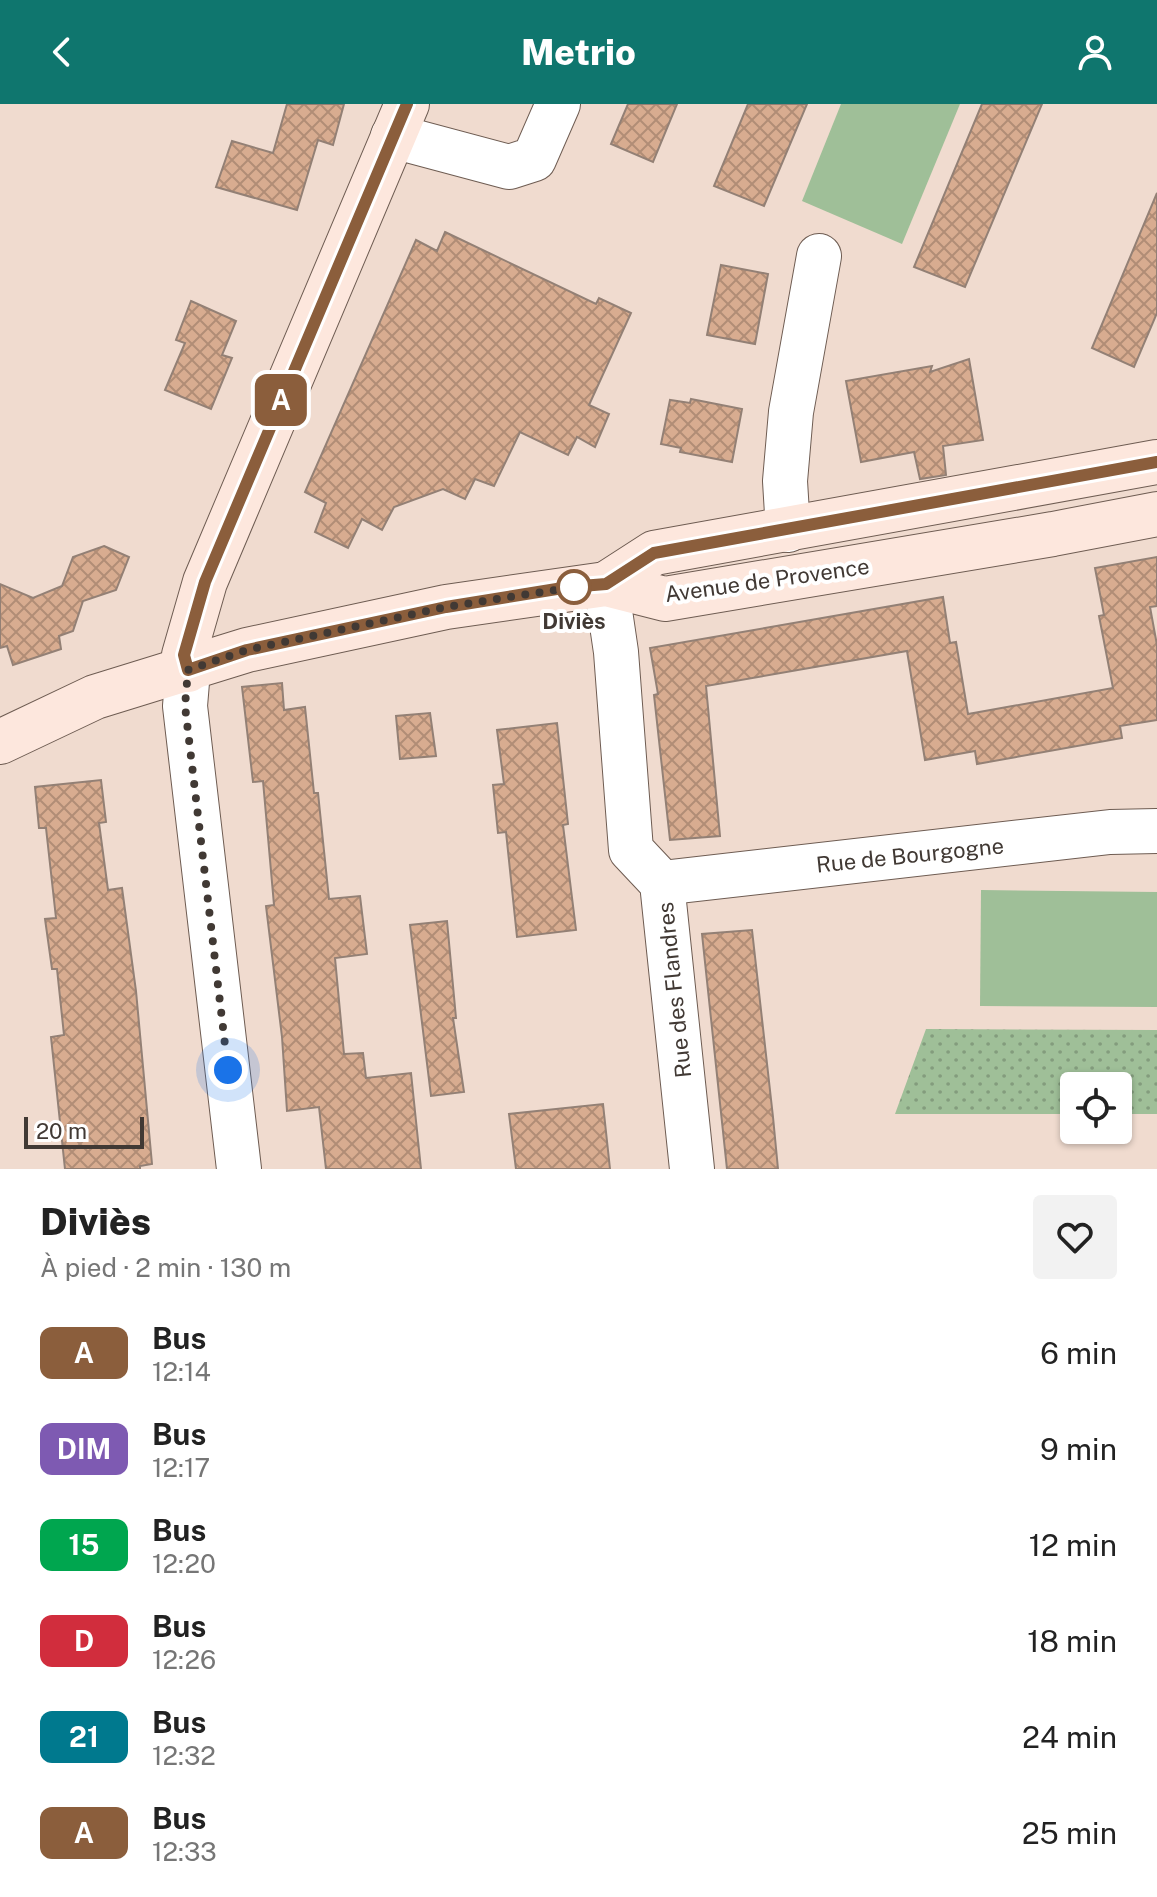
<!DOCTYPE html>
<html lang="fr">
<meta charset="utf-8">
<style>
:root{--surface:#fff;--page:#f2f2f2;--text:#222;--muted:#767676;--accent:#0f766e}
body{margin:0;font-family:"Public Sans",sans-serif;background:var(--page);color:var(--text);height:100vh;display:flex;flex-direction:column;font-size:30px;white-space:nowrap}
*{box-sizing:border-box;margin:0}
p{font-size:26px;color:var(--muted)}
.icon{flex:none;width:44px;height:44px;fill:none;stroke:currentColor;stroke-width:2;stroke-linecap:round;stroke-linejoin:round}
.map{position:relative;height:1065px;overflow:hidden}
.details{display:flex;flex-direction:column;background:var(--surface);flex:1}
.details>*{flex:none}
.badge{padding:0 16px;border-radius:12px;font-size:28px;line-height:52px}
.buttons{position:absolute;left:1060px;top:968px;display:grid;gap:16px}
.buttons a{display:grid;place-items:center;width:72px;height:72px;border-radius:8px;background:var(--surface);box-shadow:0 2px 6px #0004;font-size:40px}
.scale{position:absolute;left:24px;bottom:20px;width:120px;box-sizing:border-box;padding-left:8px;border:4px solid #413934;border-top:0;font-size:22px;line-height:28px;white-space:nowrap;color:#413934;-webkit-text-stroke:6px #fff;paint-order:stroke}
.you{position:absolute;width:40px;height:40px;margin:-20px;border:6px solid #fff;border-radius:50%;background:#1a73e8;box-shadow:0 0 0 12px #1a73e833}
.map>.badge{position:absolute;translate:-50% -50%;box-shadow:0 0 0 4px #fff}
.round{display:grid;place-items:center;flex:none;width:84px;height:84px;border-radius:8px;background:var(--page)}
.overview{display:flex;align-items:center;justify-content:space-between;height:136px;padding:0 40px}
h1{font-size:38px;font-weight:800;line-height:60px}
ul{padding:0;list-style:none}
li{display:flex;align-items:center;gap:24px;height:96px;padding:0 40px}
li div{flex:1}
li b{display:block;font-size:30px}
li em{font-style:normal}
li .badge{min-width:88px;font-weight:700;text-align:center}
header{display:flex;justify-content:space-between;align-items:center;height:104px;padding:0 40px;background:var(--accent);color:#fff;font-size:36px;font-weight:800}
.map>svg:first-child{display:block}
.park{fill:url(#park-dots)}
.pitch{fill:#9fbf98}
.building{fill:url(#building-cross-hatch);stroke:#938075;stroke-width:2}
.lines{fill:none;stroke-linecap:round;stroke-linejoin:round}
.street-casing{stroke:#6e5c52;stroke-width:46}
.secondary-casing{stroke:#6e5c52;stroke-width:46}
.street{stroke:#fff;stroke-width:44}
.secondary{stroke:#fde7dd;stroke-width:44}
.line-casing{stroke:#fff;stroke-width:18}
.line{stroke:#8b5e3c;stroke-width:12}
.walk{stroke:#413934;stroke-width:8;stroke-dasharray:0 14.4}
.stop-dot{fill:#fff;stroke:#8b5e3c;stroke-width:4}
.labels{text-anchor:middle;stroke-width:8;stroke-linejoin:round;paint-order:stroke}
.street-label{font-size:22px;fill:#413934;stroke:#fff}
.stop-label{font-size:22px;font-weight:bold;fill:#413934;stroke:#fff}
</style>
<header><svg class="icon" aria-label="back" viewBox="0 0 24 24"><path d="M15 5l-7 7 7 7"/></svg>Metrio<svg class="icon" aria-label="person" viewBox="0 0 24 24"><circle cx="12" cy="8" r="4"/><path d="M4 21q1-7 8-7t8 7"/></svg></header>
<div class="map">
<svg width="1157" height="1065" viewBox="0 0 1157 1065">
<defs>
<pattern id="park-dots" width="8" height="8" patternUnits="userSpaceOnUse" patternTransform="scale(2)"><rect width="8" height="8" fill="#9fbf98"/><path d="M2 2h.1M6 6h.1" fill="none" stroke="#839c7d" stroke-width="1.8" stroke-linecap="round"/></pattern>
<pattern id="building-cross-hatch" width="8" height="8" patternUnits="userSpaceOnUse" patternTransform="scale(2)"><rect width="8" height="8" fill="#d8ac90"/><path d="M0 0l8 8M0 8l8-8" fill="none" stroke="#b18d76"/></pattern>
</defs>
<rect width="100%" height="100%" fill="#f0dbcf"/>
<path class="park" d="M926 925 1157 926V1010H1118V982H1074V1010H895Z"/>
<g class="pitch">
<path d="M841 0H960L902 140 802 97Z"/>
<path d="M981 786 1157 788V903L980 902Z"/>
</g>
<g class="building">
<path d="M287 0H344L333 41 318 36 297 106 216 83 232 37 273 49Z"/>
<path d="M628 0H677L653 58 611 40Z"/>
<path d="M748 0H807L764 102 714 82Z"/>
<path d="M982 0H1042L965 183 914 163Z"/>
<path d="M1157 89V209L1134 263 1092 244Z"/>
<path d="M445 128 596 200 599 194 631 209 589 301 609 310 595 343 577 333 568 351 520 328 494 382 475 375 465 395 443 385 394 403 382 426 362 415 348 444 315 428 326 399 305 388 416 136 437 147Z"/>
<path d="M721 161 768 170 755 240 707 231Z"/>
<path d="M191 197 236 217 222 251 232 254 211 305 165 286 185 239 176 236Z"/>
<path d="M969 255 983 336 943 342 946 371 920 375 914 348 861 358 846 277 932 262 930 268Z"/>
<path d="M691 295 742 305 732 358 680 348 681 344 661 340 670 296 690 299Z"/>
<path d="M104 442 129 453 116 486 83 497 73 527 59 532 61 545 13 561 7 542 0 544V480L33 494 62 482 73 453Z"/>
<path d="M1157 453V502L1150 503 1157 541V616L1120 622 1122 634 977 660 975 647 925 656 907 547 706 582 720 732 670 736 654 591 658 590 650 544 943 493 950 539 956 538 968 610 1113 584 1099 512 1104 511 1095 464Z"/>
<path d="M282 579 284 606 305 603 314 689H318L329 795 360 792 367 850 335 854 344 950 363 949 366 974 411 969 421 1065H326L319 1003 287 1007 282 933 266 802 274 801 263 677 253 678 242 583Z"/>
<path d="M430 609 436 652 400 655 396 612Z"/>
<path d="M557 619 568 720 563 721 576 826 517 833 506 728 498 729 493 681 504 680 497 626Z"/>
<path d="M101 676 106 718 99 719 108 786 122 784 136 887 152 1060 140 1062V1065H65L51 933 64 931 57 865H52L45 815 56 814 46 724H39L35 683Z"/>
<path d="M447 817 456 914H453L464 988 431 992 410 821Z"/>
<path d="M752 826 773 1013 778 1065H727L702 830Z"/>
<path d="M603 1000 610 1065H516L509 1010Z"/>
</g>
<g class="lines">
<g class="street-casing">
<g id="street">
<path d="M393 32 509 63 534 55 558 0"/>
<path d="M788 426 785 377 791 308 819 152"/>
<path d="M606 480 616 548 631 746 662 779 692 1065"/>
<path d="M188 566 185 602 239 1065"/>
<path d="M662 779 1110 728 1157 727"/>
</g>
</g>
<g class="secondary-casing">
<g id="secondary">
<path d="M606 480 654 449 1157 358"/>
<path d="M188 566 184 551 205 478 407 0"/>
<path d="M0 638 95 593 247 546 446 503 606 480 665 495 1053 430 1157 410"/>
</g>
</g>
<use href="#street" class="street"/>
<use href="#secondary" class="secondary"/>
</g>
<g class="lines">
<g class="line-casing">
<path id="line" d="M407 0 205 478 184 551 188 566 247 546 446 503 569 483 606 480 654 449 1157 358"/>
</g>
<use href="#line" class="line"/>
<path class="walk" d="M228 966 185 602 188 566 247 546 446 503 574 483"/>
</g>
<circle class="stop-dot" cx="574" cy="483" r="16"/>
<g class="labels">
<g class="street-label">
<text transform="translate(767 476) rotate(-8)" y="8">Avenue de Provence</text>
<text transform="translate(910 751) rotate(-6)" y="8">Rue de Bourgogne</text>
<text transform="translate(674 886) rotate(-96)" y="8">Rue des Flandres</text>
</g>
<g class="stop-label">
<text x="574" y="525">Diviès</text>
</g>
</g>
</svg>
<div class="buttons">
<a><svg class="icon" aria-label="locate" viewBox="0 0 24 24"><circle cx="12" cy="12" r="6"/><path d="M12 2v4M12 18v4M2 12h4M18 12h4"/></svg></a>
</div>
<div class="scale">20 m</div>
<div class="you" style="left:228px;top:966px"></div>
<b class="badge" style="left:281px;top:296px;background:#8b5e3c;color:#fff">A</b>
</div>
<section class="details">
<div class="overview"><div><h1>Diviès</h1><p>À pied · 2 min · 130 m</p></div><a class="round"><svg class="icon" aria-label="heart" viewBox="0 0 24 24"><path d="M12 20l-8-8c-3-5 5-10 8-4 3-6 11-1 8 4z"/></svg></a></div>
<ul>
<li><span class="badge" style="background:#8b5e3c;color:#fff">A</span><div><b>Bus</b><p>12:14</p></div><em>6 min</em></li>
<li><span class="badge" style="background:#7e5ab2;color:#fff">DIM</span><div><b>Bus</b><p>12:17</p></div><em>9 min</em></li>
<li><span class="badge" style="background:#00a64f;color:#fff">15</span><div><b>Bus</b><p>12:20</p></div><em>12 min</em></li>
<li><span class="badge" style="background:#d12d3d;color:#fff">D</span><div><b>Bus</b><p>12:26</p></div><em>18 min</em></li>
<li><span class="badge" style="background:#00798e;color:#fff">21</span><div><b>Bus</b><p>12:32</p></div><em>24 min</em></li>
<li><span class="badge" style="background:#8b5e3c;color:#fff">A</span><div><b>Bus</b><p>12:33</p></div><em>25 min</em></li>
</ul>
</section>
